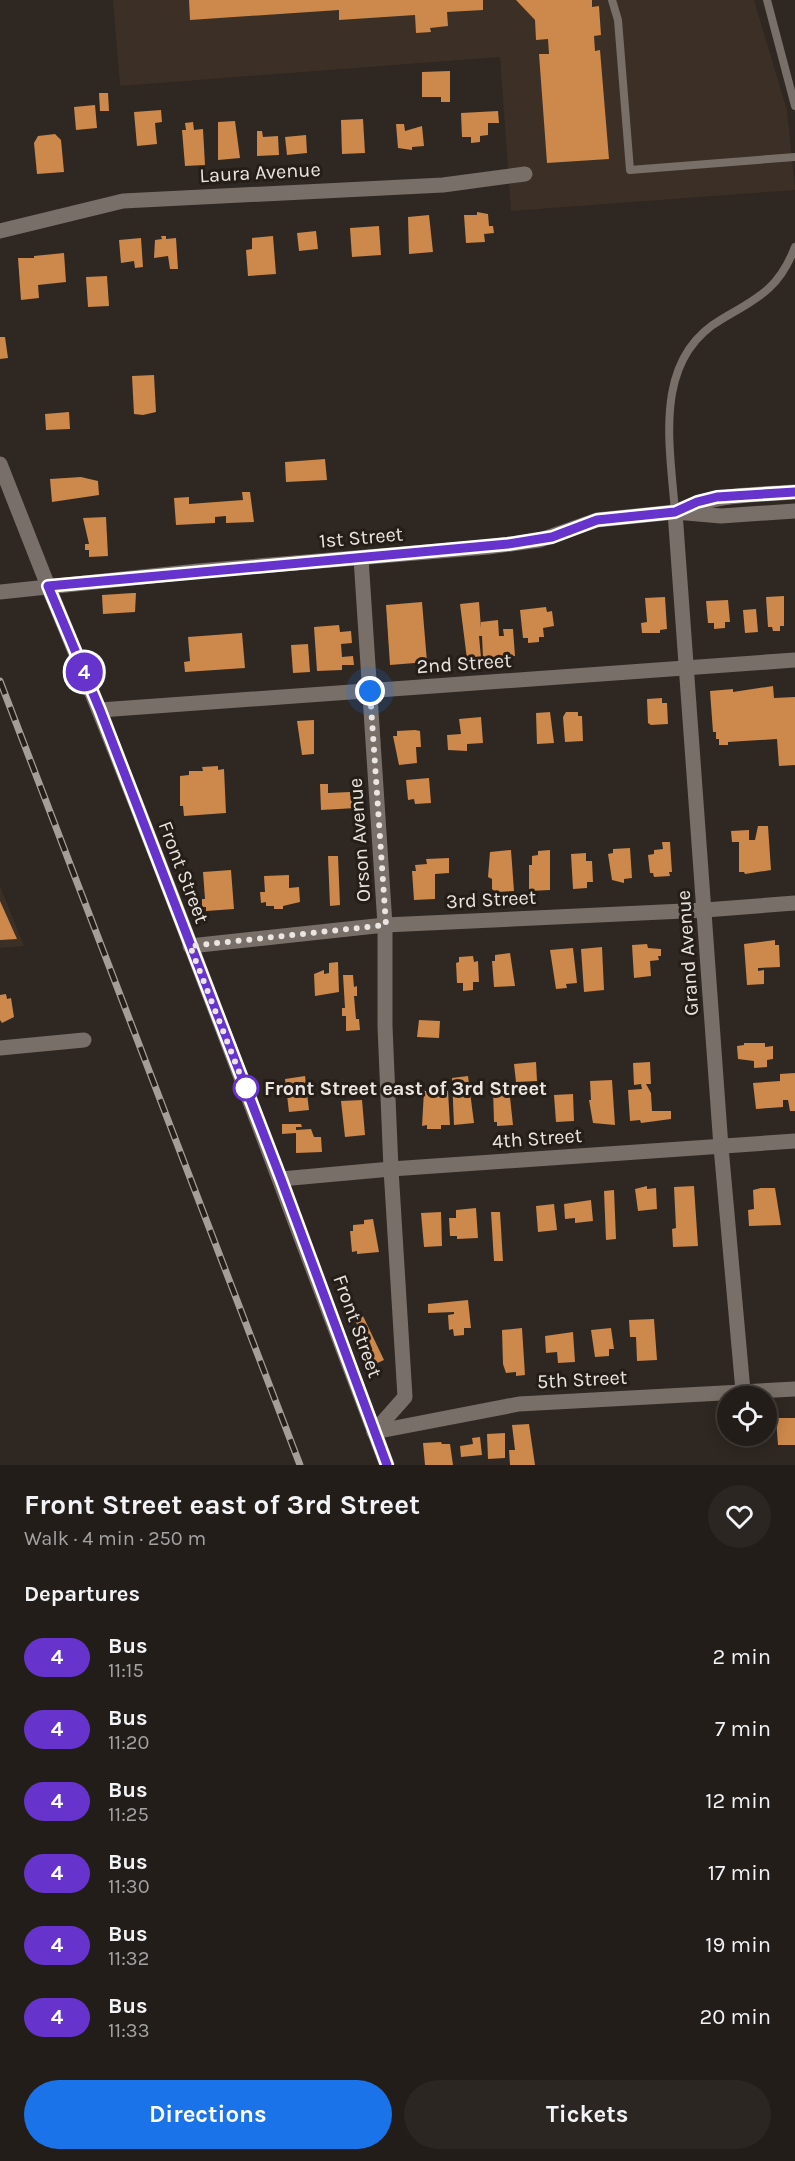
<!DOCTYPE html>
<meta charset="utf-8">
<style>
:root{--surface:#231d19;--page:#2b2622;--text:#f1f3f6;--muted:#a3a2a2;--line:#403b38;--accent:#1a73e8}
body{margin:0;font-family:Karla,sans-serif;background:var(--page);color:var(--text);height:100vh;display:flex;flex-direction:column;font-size:22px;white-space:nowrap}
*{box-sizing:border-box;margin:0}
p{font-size:20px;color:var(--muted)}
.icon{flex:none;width:33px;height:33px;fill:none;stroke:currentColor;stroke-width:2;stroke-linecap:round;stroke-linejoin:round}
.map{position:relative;height:1465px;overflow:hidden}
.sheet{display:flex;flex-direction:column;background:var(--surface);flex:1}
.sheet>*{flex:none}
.badge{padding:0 12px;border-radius:20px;font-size:21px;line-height:39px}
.fabs{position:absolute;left:717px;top:1386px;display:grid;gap:12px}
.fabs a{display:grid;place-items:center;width:60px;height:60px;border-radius:50%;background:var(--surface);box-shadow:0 3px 15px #0003,0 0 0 2px var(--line);font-size:30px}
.you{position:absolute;width:30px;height:30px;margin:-15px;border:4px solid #fff;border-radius:50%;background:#1a73e8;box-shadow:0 0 0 9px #1a73e833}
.map>.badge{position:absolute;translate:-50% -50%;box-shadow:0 0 0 3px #fff}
h2{padding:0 24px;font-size:22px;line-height:54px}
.round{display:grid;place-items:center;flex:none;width:63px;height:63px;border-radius:32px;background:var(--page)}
.headline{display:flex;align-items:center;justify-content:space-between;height:102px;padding:0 24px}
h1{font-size:28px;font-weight:700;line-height:45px}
.button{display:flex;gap:12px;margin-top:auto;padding:12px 24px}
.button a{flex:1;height:69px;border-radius:36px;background:var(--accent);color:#fff;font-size:24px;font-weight:700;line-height:69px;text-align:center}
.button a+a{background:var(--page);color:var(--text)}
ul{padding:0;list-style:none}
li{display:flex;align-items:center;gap:18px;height:72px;padding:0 24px}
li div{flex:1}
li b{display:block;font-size:22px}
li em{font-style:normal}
li .badge{min-width:66px;font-weight:700;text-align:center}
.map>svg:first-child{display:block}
.built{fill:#3c2f25}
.building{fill:#cd884b}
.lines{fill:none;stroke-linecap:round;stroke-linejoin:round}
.service{stroke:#786f68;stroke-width:8}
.minor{stroke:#786f68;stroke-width:15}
.tertiary{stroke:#786f68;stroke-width:15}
.rail-casing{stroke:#a49e99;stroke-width:7}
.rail{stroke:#251e18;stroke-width:4.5;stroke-dasharray:14;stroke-linecap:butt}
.line-casing{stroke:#fff;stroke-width:14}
.line{stroke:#63c;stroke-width:9}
.walk{stroke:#eae5e1;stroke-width:6;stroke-dasharray:0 10.8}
.stop-dot{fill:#fff;stroke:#63c;stroke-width:3}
.labels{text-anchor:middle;stroke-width:6;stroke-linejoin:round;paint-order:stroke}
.street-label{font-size:20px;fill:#eae5e1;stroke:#251e18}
.stop-label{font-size:20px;font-weight:bold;fill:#eae5e1;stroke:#251e18;text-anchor:start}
</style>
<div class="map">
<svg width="795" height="1465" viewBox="0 0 795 1465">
<rect width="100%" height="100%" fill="#2f2721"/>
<g class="built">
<path d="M113 0H754L787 110 795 190 511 211 500 57 120 86Z"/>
<path d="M0 886 24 946 0 948Z"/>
</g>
<g class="building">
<path d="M189 0H483V10L447 12 448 26 430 28 431 32 416 33 415 15 339 20V10L190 20Z"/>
<path d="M516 0H592V7L599 6 601 35 594 36 595 51 600 50 609 159 547 163 539 54H549L548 39 536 40 535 20Z"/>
<path d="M450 71V102H441V97H422V72Z"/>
<path d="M99 93H108L109 111H100Z"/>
<path d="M95 105 97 128 76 130 74 107Z"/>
<path d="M161 110 162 122 155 123 157 144 137 146 134 112Z"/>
<path d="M498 111 499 123H488V135L480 136V142L471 143V137H462L461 113Z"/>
<path d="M363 119 365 153 342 154 341 120Z"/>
<path d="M235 121 240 158 218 160V122Z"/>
<path d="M193 122 194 130 203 129 205 165 185 166 182 130H186L185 123Z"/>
<path d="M396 124H404L405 131 422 126 424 146 412 147V150L398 148Z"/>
<path d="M257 131H262L263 137 278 136 279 155 257 156Z"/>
<path d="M55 134 61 140 64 172 37 174 34 143 38 136Z"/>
<path d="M306 135 307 153 287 155 285 137Z"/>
<path d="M477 212 488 214 489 226H493L494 233 484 234 485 242 466 243 464 215H477Z"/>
<path d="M429 215 433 252 409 254 408 217Z"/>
<path d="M379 226 381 255 352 257 350 228Z"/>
<path d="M316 231 318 249 299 251 297 233Z"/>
<path d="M161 236H166V239L176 238 178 269H170L168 256 154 258 155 240 162 239Z"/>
<path d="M273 236 276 274 248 276 246 250 252 249V238Z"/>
<path d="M141 238 143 267 135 268 134 261 121 263 119 240Z"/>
<path d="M64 253 66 282 38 285 39 298 21 300 18 258H34V256Z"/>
<path d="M107 276 109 306 88 307 86 277Z"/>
<path d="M0 337H5L8 358 0 359Z"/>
<path d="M154 375 156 412 143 415 134 414 132 376Z"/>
<path d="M69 412 70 429 46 430 45 414Z"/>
<path d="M325 459 327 480 286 482 285 462Z"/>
<path d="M81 477 98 481 99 495 52 502 50 479Z"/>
<path d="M242 492H250L254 522 226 523V516L215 517V523L176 525 174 498 189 497V504L243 500Z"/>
<path d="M106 517 108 556 89 557V550H85V544H89L83 518Z"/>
<path d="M133 593H136L135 612 103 614 102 595Z"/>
<path d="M784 596V626H780V631H773L772 627H768L766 597Z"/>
<path d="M665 597 667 629 660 630V633H642L641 623 647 622 645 598Z"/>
<path d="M728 600 730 622H725V628L714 629V623H708L706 601Z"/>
<path d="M422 602 427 662 390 665 386 605Z"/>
<path d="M479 602 481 628V622L498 620 499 636H504L503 629H513L515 656 483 658 482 636H479L481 658 467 659 460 604Z"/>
<path d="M546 607 547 612 552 611 554 626 543 628 544 637H539V642L528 643V638H523L520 610Z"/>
<path d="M756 609 758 632 745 633 743 610Z"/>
<path d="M339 625 340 632 351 631 352 643 341 644 342 657 353 656 354 665H342V670L317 671 314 627Z"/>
<path d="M242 633 245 668 185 672 184 662 190 661 188 637Z"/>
<path d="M308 644 310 672 293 673 291 645Z"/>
<path d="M773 686 774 698 795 697V765L779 766 777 739 728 742V745H719V739H716V732H713L710 691 733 689V692Z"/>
<path d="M662 698V703H667L668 724 651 725 648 723 647 699Z"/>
<path d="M550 712 554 743 537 744 536 713Z"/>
<path d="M566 712H578V716H582L583 741 565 742 563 717Z"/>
<path d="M481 717 483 743 467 744V751L448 750 447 735 461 734 459 719Z"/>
<path d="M314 720V754L302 755 297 721Z"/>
<path d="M415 730 420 731 421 747H416L417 763 399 765 393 736H397V731Z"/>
<path d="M218 766V770L224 769 226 813 184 816 183 806H180V776L189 775V771H203L202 767Z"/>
<path d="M429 778 431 803 415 804 414 799 408 800 406 780Z"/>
<path d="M320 784H328V793L350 792V796H355L356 808 321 810Z"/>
<path d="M758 826H768L771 870 745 874 744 872H739V842H732L731 831 749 830V840H755Z"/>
<path d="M662 842H670L672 872H669L670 876 654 877 653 873H650L648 855 654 854V850L663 849Z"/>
<path d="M630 848 632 878 624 879V883L612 880 608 854 613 853V849Z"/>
<path d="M511 850 514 891 496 892 492 889V879L488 877 490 852Z"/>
<path d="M550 850V890L529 891V865H532V856L538 855V851Z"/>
<path d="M586 853V861H592L593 882H587V888L573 889 571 854Z"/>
<path d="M328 856H338L340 905 330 906Z"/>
<path d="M449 858V873L435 874V899L414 900 412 871H416L415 865 427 864 426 859Z"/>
<path d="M231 870 234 909 206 911V907H202V899H205L203 872Z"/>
<path d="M289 875V888L299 887 300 902 283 906V909H274V906H266V902L261 903 260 892H265L264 876Z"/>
<path d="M0 901 17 939 0 940Z"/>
<path d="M775 940V945H779L780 967 758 968V971L764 970V984L747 985 744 944Z"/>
<path d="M647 944 648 948 661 949V956H658L659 960 650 961 651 976 634 978 632 945Z"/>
<path d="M602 947 604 990 584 992 581 949Z"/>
<path d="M573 948 577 983 566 984 567 988 556 989 550 950Z"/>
<path d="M510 953 515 986 494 987 492 961H495V955Z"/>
<path d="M473 956 474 962 478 961 479 982H473V990L463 991V983H457L456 963 459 962V957Z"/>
<path d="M338 962 339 992 315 996 314 974 324 970V974L329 973V963Z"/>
<path d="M343 975H353L354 987 357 986V996H354L356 1019H359L360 1030 346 1031V1016H342V1008H345Z"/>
<path d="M6 994 7 999 11 998 14 1017 2 1023 0 1020V995Z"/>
<path d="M419 1020 440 1021 439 1038 417 1037Z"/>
<path d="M744 1043H765V1047L773 1046V1059L767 1060V1067L754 1068V1061L738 1059 737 1046 744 1045Z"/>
<path d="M536 1062 537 1081 516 1082 514 1064Z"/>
<path d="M650 1062 651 1084H646L651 1093 652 1111H671V1119L641 1123 640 1120 630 1121 628 1090 642 1089 641 1084 634 1085 633 1063Z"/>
<path d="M795 1073V1111H790L788 1100H783V1107L756 1109 753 1083 780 1081V1074Z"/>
<path d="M305 1076 309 1110 289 1112 285 1079Z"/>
<path d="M468 1076 474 1123 454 1125 452 1078Z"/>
<path d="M612 1080 615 1125 593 1123 589 1100H591L590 1081Z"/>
<path d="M437 1085V1091H448L450 1125H441V1129H427V1125L422 1126 424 1091H428V1086Z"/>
<path d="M509 1088 513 1125 497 1126V1122H494L493 1089Z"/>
<path d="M573 1094 574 1121 556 1122 554 1095Z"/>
<path d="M362 1100 365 1135 345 1137 341 1101Z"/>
<path d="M282 1124H301L302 1127H296V1130L311 1129 314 1137H321L322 1152 296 1153V1133L282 1134Z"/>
<path d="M647 1186V1189L656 1188 657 1209 638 1211 635 1189Z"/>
<path d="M694 1186 698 1246 673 1247 672 1229 676 1228 674 1187Z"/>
<path d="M761 1188H775L781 1225 749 1226 748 1210 754 1209 753 1190Z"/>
<path d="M614 1190 616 1239 606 1240 604 1191Z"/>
<path d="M591 1200 593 1221 575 1223V1218L565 1219 564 1204Z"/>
<path d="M554 1204 557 1230 538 1232 536 1206Z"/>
<path d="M476 1208 478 1238 457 1239V1236H450L449 1218H456V1210Z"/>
<path d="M441 1212 442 1246 424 1247 421 1213Z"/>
<path d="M491 1212H500L503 1261H494Z"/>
<path d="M373 1219 379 1252 357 1254V1251L352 1252 350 1231H353V1225L364 1224V1220Z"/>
<path d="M468 1300 471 1328H464V1335L454 1336 453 1329 449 1330 448 1315 454 1314V1312L428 1313V1304Z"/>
<path d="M363 1316 384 1360 375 1364 355 1320Z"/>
<path d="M654 1319 657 1360 637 1361 636 1337H630L629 1320Z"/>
<path d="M522 1328 525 1375 516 1376V1372L506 1373 503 1364 502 1330Z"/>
<path d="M611 1328 614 1349H609V1356L595 1357 591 1330Z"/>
<path d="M573 1332 575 1362 558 1363 557 1352 546 1353 545 1336Z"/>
<path d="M776 1418H795V1445H778Z"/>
<path d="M529 1424 535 1465H510L509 1450H515L512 1425Z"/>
<path d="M505 1433V1458L488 1459 487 1434Z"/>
<path d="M480 1437 482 1455 461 1457 460 1446 473 1444 472 1438Z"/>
<path d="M441 1442 442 1444H450L453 1465H425L423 1443Z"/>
</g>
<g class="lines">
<g class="service">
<path d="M612 0 618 20 630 170 795 157"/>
<path d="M767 0 795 106"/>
<path d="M675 512C670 445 652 359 722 319 758 298 779 289 795 247"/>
</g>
<g class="minor">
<path d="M0 231 123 201 443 185 525 174"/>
<path d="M0 464 48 586"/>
<path d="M675 512 721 1147 743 1391"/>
<path d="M361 558 385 925V1026L391 1169 405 1397 374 1432"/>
<path d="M100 710 795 660"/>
<path d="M190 946 385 925 705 910 795 903"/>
<path d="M0 1048 84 1040"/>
<path d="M281 1179 391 1169 795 1141"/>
<path d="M374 1432 519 1404 795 1389"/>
</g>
<g class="tertiary">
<path d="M675 512C714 494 753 495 795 492"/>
<path d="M48 586C169 876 275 1172 387 1465"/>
<path d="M0 592 198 571 488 547 540 540 597 520 675 512 721 516 795 511"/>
</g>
<g class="rail-casing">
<path id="rail" d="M0 681 300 1465"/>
</g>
<use href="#rail" class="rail"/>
</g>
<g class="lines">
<g class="line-casing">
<path id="line" d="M387 1465 281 1179 100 710 48 586 508 544 552 537 597 520 675 512 697 502 717 497 795 492"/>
</g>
<use href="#line" class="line"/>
<path class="walk" d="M246 1088 248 1095 190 946 386 925 370 691"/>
</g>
<circle class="stop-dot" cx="246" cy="1088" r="12"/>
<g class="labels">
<g class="street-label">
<text transform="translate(260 172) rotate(-3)" y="7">Laura Avenue</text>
<text transform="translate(361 537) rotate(-5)" y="7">1st Street</text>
<text transform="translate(464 663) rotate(-4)" y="7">2nd Street</text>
<text transform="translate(359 840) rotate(-94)" y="7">Orson Avenue</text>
<text transform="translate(184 872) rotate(69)" y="7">Front Street</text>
<text transform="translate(491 899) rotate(-3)" y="7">3rd Street</text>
<text transform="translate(687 953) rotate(-94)" y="7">Grand Avenue</text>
<text transform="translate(537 1138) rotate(-4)" y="7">4th Street</text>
<text transform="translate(358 1326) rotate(70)" y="7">Front Street</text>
<text transform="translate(582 1379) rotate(-3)" y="7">5th Street</text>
</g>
<g class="stop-label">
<text x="264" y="1095">Front Street east of 3rd Street</text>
</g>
</g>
</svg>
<div class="fabs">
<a><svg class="icon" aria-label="locate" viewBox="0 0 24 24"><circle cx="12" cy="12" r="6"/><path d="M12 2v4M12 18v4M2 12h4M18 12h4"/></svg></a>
</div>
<div class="you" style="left:370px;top:691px"></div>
<b class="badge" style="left:84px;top:672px;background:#63c;color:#fff">4</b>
</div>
<section class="sheet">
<div class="headline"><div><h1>Front Street east of 3rd Street</h1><p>Walk · 4 min · 250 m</p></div><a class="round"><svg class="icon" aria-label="heart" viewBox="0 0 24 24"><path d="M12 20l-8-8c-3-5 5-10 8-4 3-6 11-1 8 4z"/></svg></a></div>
<h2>Departures</h2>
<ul>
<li><span class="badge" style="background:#63c;color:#fff">4</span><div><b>Bus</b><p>11:15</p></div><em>2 min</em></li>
<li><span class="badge" style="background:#63c;color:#fff">4</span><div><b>Bus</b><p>11:20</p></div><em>7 min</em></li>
<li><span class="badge" style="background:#63c;color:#fff">4</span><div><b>Bus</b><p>11:25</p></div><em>12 min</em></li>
<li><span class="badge" style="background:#63c;color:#fff">4</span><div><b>Bus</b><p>11:30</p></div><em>17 min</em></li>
<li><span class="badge" style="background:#63c;color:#fff">4</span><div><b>Bus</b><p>11:32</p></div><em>19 min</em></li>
<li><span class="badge" style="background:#63c;color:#fff">4</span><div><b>Bus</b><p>11:33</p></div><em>20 min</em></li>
</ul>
<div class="button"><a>Directions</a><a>Tickets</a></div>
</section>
